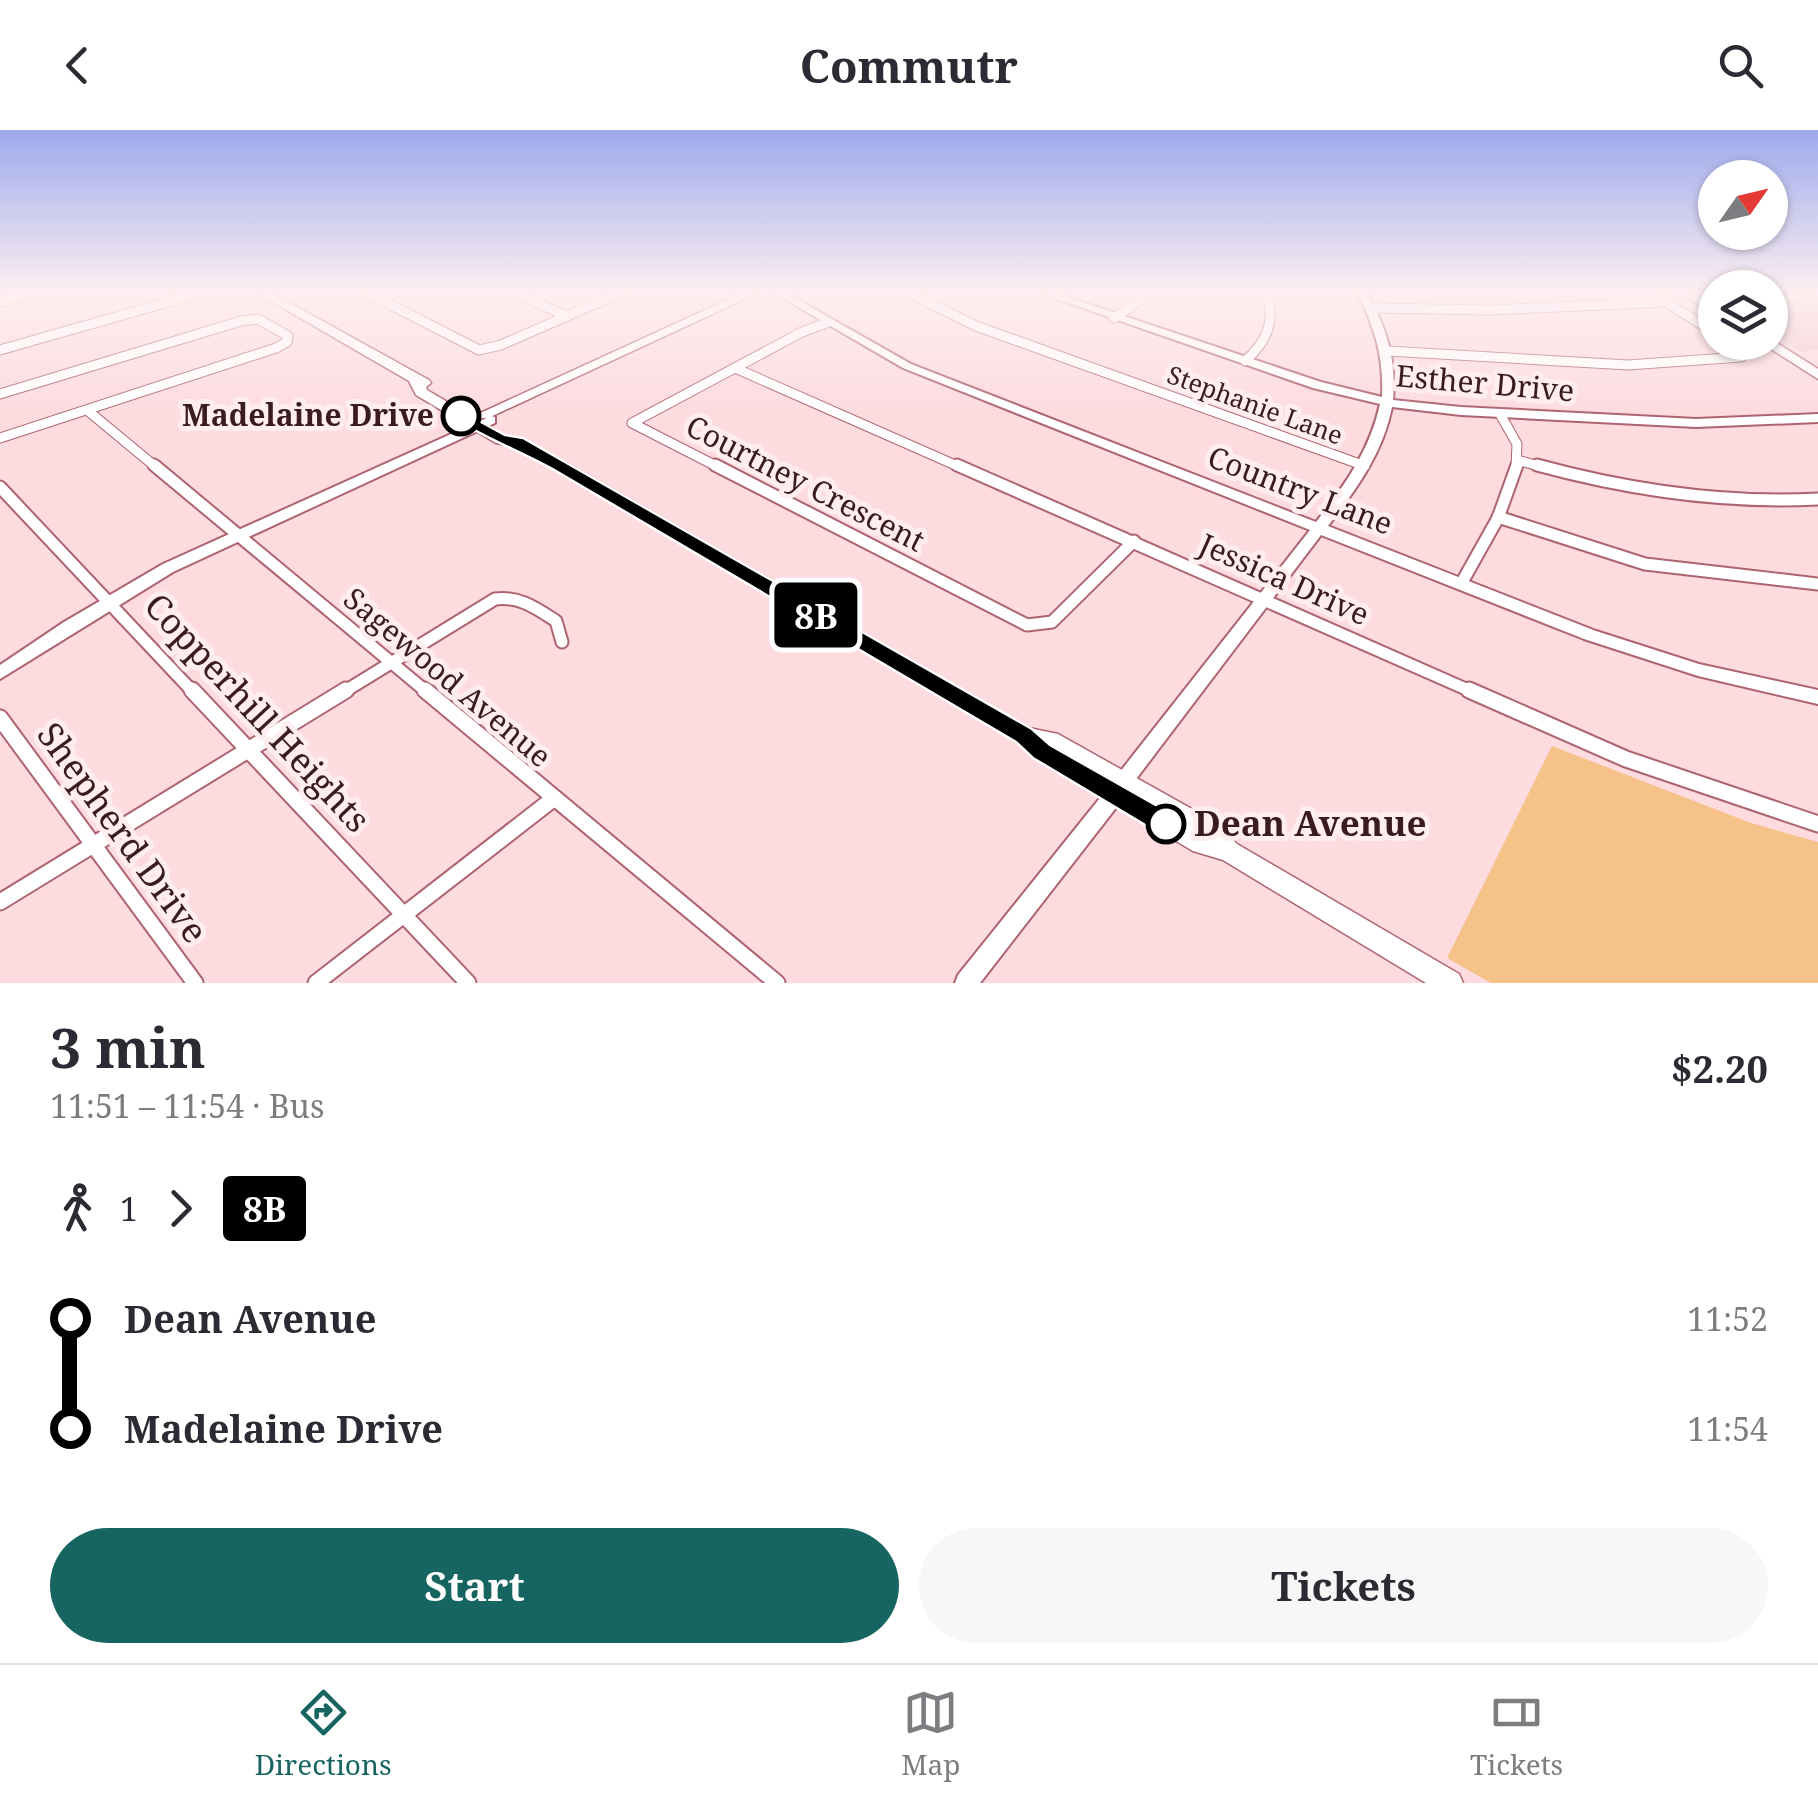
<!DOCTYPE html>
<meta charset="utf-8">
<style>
:root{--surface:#fff;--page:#f7f7f7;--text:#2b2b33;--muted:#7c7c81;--line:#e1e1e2;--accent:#176561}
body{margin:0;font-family:"Noto Serif",serif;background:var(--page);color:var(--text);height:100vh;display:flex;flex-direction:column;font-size:38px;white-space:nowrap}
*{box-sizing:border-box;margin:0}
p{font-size:32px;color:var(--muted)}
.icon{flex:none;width:55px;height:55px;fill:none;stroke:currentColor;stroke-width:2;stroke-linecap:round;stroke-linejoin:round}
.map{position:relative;height:853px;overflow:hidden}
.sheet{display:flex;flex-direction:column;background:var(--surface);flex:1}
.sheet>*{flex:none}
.badge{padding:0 20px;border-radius:8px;font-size:35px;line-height:65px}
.needle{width:65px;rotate:56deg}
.controls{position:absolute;left:1698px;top:30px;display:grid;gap:20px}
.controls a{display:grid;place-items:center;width:90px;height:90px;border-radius:50%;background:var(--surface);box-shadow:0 2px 8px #0004;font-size:50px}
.map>.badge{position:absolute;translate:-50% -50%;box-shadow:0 0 0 5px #fff}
.legs{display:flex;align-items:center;gap:15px;height:110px;padding:0 50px;font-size:32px}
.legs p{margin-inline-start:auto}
.overview{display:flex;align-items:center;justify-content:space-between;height:170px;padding:0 50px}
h1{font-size:55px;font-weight:700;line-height:75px}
.cta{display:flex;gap:20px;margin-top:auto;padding:20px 50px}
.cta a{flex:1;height:115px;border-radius:60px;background:var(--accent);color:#fff;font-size:40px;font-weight:700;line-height:115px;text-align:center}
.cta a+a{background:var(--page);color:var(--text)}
ul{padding:0 50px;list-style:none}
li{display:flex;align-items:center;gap:35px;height:110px;font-size:38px}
li i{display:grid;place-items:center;width:15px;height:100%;margin:0 12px;background:currentColor}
li i::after{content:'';width:25px;height:25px;margin:-12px;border:8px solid;border-radius:50%;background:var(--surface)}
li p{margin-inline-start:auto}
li:first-child i{background:linear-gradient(#0000 50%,currentColor 0)}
li:last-child i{background:linear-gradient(currentColor 50%,#0000 0)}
header{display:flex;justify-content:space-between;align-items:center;height:130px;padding:0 50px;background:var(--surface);font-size:45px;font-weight:700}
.tabs{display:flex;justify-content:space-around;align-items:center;height:140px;border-top:2px solid var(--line);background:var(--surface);font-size:28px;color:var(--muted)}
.tabs a{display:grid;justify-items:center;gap:5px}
.tabs .selected{color:var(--accent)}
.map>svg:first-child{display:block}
.built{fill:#f0cacf}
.green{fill:#f5c389}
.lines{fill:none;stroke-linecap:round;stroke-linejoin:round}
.street-far2-casing{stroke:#ae6470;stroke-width:11}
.street-far1-casing{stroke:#ae6470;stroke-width:15}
.street-casing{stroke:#ae6470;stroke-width:19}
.secondary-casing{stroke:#ae6470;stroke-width:4}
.primary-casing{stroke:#ae6470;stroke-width:3}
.street-far2{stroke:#fff;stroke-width:9}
.street-far1{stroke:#fff;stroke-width:11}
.street{stroke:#fff;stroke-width:15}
.secondary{fill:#fff;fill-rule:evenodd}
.primary{fill:#fff;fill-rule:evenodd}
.line-1{fill:#000;stroke:#fff;stroke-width:2.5}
.stop-1-dot{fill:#fff;stroke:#000;stroke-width:5}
.labels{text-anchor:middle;stroke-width:10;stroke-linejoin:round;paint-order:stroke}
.far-street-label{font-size:25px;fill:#391b20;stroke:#ffedef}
.street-label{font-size:30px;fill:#391b20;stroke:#ffedef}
.stop-label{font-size:30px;font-weight:bold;fill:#391b20;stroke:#ffedef;text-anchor:end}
.near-street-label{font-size:35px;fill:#391b20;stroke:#ffedef}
.near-stop-label{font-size:35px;font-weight:bold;fill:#391b20;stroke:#ffedef;text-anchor:start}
</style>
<header><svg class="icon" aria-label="back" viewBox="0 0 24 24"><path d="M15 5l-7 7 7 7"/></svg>Commutr<svg class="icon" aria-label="search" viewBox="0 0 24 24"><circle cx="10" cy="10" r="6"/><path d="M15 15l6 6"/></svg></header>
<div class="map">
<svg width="1818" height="853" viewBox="0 0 1818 853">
<rect width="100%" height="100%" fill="#fddbdf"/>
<path class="built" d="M1770 163H1818V220L1800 222 1770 205Z"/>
<path class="green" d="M1552 616 1751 693 1818 712V853H1491L1447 828Z"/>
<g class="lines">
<g class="street-far2-casing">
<g id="street-far2">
<path d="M368 163 479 220 501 215 620 163"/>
<path d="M516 163 566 186"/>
<path d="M909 163 976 196 1365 336"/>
<path d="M1652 163 1715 203"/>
<path d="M0 172 34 163"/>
<path d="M1372 178 1490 180 1667 172"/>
<path d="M1114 188 1150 163"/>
<path d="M0 220 200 163"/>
<path d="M1388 221 1628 235 1741 227 1742 222 1729 212"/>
<path d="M1245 231C1267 212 1276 191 1266 163"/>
<path d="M735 238 962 338"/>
<path d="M0 264 241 191 258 189 288 206 287 212 276 218 0 308"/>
<path d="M87 280 157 338"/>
<path d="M1500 284 1517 314 1516 338"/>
<path d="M1517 330 1546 338"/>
<path d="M720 338 632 293 802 202 829 192"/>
</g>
</g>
<g class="street-far1-casing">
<g id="street-far1">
<path d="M154 335 428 563"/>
<path d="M715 335 1027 495 1052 492 1134 411"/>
<path d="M957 335 1475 563"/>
<path d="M1537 335C1629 360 1722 374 1818 369"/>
<path d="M0 357 194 563"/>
<path d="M1498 387 1645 434 1818 454"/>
<path d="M1461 454 1498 388 1517 335"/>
<path d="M342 563 495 469C520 466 536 478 556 491L562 512"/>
</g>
</g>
<g class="street-casing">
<g id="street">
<path d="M192 560 468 853"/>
<path d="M425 560 777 853"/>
<path d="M1469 560 1626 629 1818 694"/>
<path d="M0 588 195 853"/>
<path d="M0 772 346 560"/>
<path d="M316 853 553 669"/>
</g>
</g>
<g class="secondary-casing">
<g id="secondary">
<path d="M774 163H786L911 234 1316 392C1345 355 1370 320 1380 274L1313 258 1040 163H1055L1321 252 1382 267C1384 228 1375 197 1357 163H1367C1386 197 1397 230 1393 270L1461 277 1696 289 1818 284V292L1696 297 1461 285 1392 277C1383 323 1356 360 1328 396L1596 501 1699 534 1818 560V574L1698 546 1584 509 1321 405 1130 657 1122 659 1125 664 1122 670 980 853H955L958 845 1108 658 1116 656 1114 652 1116 647 1310 400 903 238Z"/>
<path d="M491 286 495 287V293L173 442 0 549V535L64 492 163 434Z"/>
</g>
</g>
<g class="primary-casing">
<g id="primary">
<path d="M257 163H272L429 250 431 253 426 257 427 260 505 306 522 309 568 334 1029 598 1058 604 1215 692 1237 714 1459 844 1463 853H1426L1223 730 1193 721 1033 627 1017 611 556 340 513 316 496 313 416 265 409 251Z"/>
<path d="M742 163H758L488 288H478L476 285Z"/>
<path d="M1679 163H1693L1715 176V185Z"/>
<path d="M1771 209 1818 239V249L1760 212H1770Z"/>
</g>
</g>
<use href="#street-far2" class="street-far2"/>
<use href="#street-far1" class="street-far1"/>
<use href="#street" class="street"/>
<use href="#secondary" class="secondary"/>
<use href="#primary" class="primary"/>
</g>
<linearGradient id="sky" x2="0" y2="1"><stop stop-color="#9daaec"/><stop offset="0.58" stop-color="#feeff1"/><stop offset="1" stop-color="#feeff1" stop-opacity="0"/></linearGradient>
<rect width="1818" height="282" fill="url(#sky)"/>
<path class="line-1" d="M461 281 505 305 523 308 1032 599 1050 615 1175 686 1179 694 1175 702 1166 705 1157 702 1033 628 1016 612 556 341C522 322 489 310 455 289V283Z"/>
<g class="stop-1-dot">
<circle cx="461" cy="286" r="18"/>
<circle cx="1166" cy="694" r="18"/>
</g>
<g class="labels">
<g class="far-street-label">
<text transform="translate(1255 275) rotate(20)" y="9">Stephanie Lane</text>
</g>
<g class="street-label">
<text transform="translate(1485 254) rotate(5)" y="10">Esther Drive</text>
<text transform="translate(805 354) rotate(27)" y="10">Courtney Crescent</text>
<text transform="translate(1300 361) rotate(21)" y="10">Country Lane</text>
<text transform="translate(1284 450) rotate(24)" y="10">Jessica Drive</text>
<text transform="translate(447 548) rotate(40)" y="10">Sagewood Avenue</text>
</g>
<g class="stop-label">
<text x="434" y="296">Madelaine Drive</text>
</g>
<g class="near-street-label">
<text transform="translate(257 583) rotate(47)" y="12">Copperhill Heights</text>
<text transform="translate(122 703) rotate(54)" y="12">Shepherd Drive</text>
</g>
<g class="near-stop-label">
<text x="1194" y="706">Dean Avenue</text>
</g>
</g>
</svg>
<div class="controls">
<a><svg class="needle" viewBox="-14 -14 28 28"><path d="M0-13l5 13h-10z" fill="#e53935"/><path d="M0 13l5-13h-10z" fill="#7c7c81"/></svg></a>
<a><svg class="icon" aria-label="layers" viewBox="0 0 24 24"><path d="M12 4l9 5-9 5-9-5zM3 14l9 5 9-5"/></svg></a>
</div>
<b class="badge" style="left:816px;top:485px;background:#000;color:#fff">8B</b>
</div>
<section class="sheet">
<div class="overview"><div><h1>3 min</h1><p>11:51 – 11:54 · Bus</p></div><b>$2.20</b></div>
<div class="legs"><svg class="icon" aria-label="walk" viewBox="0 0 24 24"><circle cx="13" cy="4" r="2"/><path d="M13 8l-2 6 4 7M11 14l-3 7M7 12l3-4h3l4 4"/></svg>1<svg class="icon" aria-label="forward" viewBox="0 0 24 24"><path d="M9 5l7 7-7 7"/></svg><b class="badge" style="background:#000;color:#fff">8B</b></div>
<ul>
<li><i style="color:#000"></i><b>Dean Avenue</b><p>11:52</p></li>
<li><i style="color:#000"></i><b>Madelaine Drive</b><p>11:54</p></li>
</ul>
<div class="cta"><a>Start</a><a>Tickets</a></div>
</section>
<nav class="tabs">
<a class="selected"><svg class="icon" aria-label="directions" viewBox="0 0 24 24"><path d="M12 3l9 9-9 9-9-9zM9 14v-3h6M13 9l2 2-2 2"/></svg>Directions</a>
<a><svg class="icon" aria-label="map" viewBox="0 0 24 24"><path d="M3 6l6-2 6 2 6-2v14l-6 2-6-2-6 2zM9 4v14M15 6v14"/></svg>Map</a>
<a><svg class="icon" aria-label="tickets" viewBox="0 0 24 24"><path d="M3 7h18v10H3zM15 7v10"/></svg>Tickets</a>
</nav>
